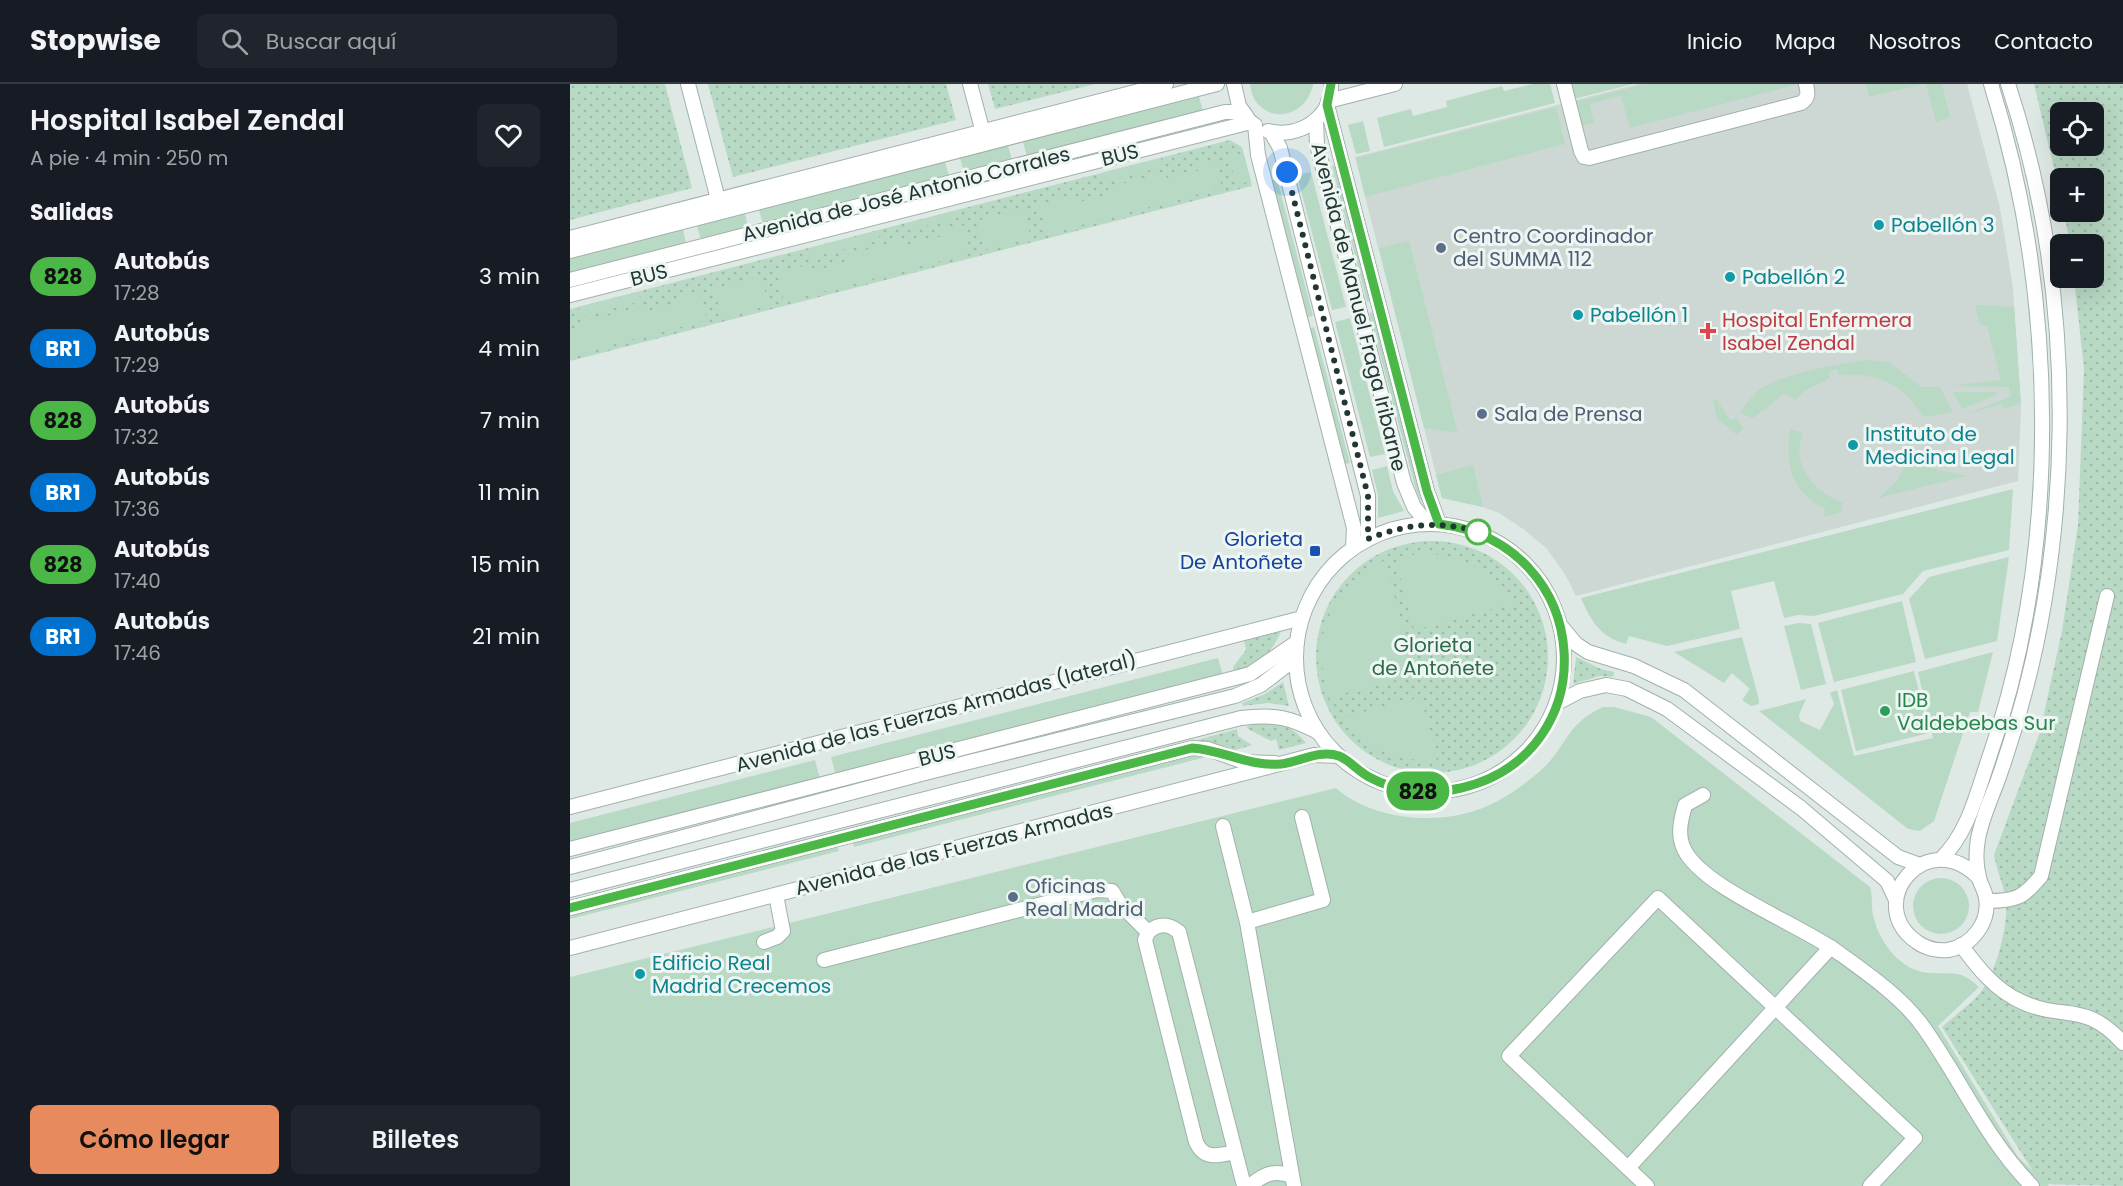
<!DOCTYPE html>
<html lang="es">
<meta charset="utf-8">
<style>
:root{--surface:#171b24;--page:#20242c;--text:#f1f3f6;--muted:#9ea1a6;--line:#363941;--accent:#e78b5e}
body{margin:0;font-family:Poppins,sans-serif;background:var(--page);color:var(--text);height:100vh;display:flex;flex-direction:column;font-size:22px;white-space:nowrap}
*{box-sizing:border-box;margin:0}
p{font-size:20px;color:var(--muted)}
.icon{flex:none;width:33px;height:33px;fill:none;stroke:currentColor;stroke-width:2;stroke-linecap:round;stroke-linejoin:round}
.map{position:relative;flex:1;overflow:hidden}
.drawer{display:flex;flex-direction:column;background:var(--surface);width:570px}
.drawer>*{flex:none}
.badge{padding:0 12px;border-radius:20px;font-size:21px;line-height:39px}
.tools{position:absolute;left:1480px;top:18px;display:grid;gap:12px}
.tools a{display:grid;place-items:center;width:54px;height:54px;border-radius:9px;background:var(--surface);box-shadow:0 6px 24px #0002;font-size:30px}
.you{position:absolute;width:30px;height:30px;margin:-15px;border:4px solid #fff;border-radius:50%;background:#1a73e8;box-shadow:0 0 0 9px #1a73e833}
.map>.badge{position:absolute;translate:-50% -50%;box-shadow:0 0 0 3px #fff}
h2{padding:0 30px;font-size:22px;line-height:54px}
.round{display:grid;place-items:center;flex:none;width:63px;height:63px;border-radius:9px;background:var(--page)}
.head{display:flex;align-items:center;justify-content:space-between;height:102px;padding:0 30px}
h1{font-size:28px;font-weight:600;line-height:45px}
.button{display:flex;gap:12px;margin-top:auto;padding:12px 30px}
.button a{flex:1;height:69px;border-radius:9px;background:var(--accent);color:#111;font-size:24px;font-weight:600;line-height:69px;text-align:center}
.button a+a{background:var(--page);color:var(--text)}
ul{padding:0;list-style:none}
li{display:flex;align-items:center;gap:18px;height:72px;padding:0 30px}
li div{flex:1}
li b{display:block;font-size:22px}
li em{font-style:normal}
li .badge{min-width:66px;font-weight:700;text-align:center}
header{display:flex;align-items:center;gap:36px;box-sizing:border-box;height:84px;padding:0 30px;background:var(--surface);border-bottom:2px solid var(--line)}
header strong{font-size:28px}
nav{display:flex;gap:33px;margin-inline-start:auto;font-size:21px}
.search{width:420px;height:54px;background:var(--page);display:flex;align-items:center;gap:15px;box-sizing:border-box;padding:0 21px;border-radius:9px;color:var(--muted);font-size:22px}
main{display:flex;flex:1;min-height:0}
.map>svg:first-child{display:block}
.built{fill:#cdd8d4}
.grass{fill:url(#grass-dots);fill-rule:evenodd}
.garden{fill:#b8d9c4}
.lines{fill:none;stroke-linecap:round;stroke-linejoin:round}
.minor-casing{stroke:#a2b0ac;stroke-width:16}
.minor{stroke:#fff;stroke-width:14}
.line-casing{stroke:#fff;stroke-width:14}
.line{stroke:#4ab747;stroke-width:9}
.walk{stroke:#213733;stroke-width:6;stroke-dasharray:0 10.8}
.culture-dot{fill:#0f9aa8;stroke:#eef6f3;stroke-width:2}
.service-dot{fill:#5c6f8a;stroke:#eef6f3;stroke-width:2}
.health-dot{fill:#e0444e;stroke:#eef6f3;stroke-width:2}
.stop-dot{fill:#fff;stroke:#4ab747;stroke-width:3}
.transit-dot{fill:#1a4fb4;stroke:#eef6f3;stroke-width:2}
.leisure-dot{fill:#2e9e5b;stroke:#eef6f3;stroke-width:2}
.labels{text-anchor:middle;stroke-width:6;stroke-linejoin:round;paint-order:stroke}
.street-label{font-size:20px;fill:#213733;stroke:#eef6f3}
.culture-label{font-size:20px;fill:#0d838f;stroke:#eef6f3;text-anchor:start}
.service-label{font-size:20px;fill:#4e5e75;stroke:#eef6f3;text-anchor:start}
.health-label{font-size:20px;fill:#be3a42;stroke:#eef6f3;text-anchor:start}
.transit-label{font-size:20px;fill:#164399;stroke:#eef6f3;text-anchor:end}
.park-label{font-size:20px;fill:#2e6b4b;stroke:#eef6f3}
.leisure-label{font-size:20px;fill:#27864d;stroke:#eef6f3;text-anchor:start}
</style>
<header>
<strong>Stopwise</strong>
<div class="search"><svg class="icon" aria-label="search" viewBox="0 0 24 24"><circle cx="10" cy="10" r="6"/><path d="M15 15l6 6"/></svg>Buscar aquí</div>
<nav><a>Inicio</a><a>Mapa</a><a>Nosotros</a><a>Contacto</a></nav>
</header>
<main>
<section class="drawer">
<div class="head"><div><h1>Hospital Isabel Zendal</h1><p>A pie · 4 min · 250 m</p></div><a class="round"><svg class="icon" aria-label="heart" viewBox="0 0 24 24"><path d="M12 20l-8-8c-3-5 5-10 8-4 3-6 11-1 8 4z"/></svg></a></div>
<h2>Salidas</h2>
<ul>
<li><span class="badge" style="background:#4ab747;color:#111">828</span><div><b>Autobús</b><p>17:28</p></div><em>3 min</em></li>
<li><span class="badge" style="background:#0072ce;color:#fff">BR1</span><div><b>Autobús</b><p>17:29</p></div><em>4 min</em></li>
<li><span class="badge" style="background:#4ab747;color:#111">828</span><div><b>Autobús</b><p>17:32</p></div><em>7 min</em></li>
<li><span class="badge" style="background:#0072ce;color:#fff">BR1</span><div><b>Autobús</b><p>17:36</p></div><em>11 min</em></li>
<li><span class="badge" style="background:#4ab747;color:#111">828</span><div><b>Autobús</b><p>17:40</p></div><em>15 min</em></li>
<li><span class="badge" style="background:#0072ce;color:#fff">BR1</span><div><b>Autobús</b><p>17:46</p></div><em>21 min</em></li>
</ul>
<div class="button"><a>Cómo llegar</a><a>Billetes</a></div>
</section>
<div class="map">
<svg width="1553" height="1102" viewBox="0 0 1553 1102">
<defs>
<pattern id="grass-dots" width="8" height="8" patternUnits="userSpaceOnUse" patternTransform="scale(1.5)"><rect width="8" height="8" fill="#b8d9c4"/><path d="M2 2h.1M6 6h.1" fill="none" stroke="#9ebba9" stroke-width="1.8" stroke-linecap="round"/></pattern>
</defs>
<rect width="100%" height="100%" fill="#dee9e5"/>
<path class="built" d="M1068 0H1397L1430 124 1443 204 1451 324 1448 397 1006 512 995 490 976 464 953 445 929 429 913 423 872 414 785 73Z"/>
<g class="grass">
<path d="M0 0H95L122 104 0 136Z"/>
<path d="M138 0H376L386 36 163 93Z"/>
<path d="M418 0H525L425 25Z"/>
<path d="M1464 0H1553V1102L1471 1100 1372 943C1385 931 1403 919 1413 905 1426 887 1438 842 1436 820 1435 803 1427 788 1424 771L1470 648 1492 547 1508 441 1514 285 1504 194H1524V160H1500L1494 128H1524V94H1491V114ZM1491 28H1524V62H1491Z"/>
<path d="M660 56 672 63 682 102 0 277V225Z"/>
<circle cx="862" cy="573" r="116"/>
<path d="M711 547C702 570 687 581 664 588L663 583 676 566 674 557Z"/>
<path d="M1006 573 1031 585 1044 588 1043 593 1030 592 1003 600Z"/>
<path d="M713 598 719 622 698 619 673 622 672 619 695 610Z"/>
<path d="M692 638C710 639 725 644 736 659L709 666 706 655 701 657 678 645 677 642Z"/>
<path d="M667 645 668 652 682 661 659 668 620 658Z"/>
</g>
<g class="garden">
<path d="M680 0H743V1C734 40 684 40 680 0Z"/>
<path d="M963 0H980L985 19 814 63 807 34 841 25 843 32 877 23 876 17 932 2 934 7Z"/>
<path d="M1001 0H1063L1004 15Z"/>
<path d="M1075 0H1229L1060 44 1051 12 1020 20 1024 39 1010 42 1005 18Z"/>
<path d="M1296 0H1353L1299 13Z"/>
<path d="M1356 0H1372L1380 33 1366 38Z"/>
<path d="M629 13 633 27 457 72 453 58Z"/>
<path d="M986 23 995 60 795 113 786 74Z"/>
<path d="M793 37 800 67 786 70 778 41Z"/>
<path d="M438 62 442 76 394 89 390 74Z"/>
<path d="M673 69 681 97 666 101 659 72Z"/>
<path d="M591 74 593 83 537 97 535 88Z"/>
<path d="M645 76 652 104 477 150 469 121 503 112 506 119 540 110 538 103 595 89 597 94 631 86 630 79Z"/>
<path d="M375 78 379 92 193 140 189 126Z"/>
<path d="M769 80 804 216 797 218 762 82Z"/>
<path d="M741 88 776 223 762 226 727 91Z"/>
<path d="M707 95 743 232 735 234 699 97Z"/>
<path d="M453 125 461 154 414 166 406 137Z"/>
<path d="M389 126 391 133 336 147 334 140Z"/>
<path d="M175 129 178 143 131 156 127 142Z"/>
<path d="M393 141 401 169 214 218 207 189 241 180 243 187 277 178 276 171 336 155 338 161 373 152 372 146Z"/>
<path d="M113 145 116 160 0 190V175Z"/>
<path d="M308 147 310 156 240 174 238 165Z"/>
<path d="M839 157 888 349 854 344 809 164Z"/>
<path d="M191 192 199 221 152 234 144 205Z"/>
<path d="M68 208 71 217 11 233 8 223Z"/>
<path d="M129 208 137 236 0 272V249L14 245 12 238 73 223 74 228 110 219 109 213Z"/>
<path d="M1405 221 1444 223 1451 320 1433 325 1432 320 1394 331 1440 313 1439 303 1381 302 1431 296 1417 242 1410 241Z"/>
<path d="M807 227 858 423 850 415 846 406 799 229Z"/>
<path d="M780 234 815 370 800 373 765 238Z"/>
<path d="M744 243 780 379 772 381 736 246Z"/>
<path d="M1297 276 1319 278 1351 303H1370L1383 328 1356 333C1349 328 1344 318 1337 312 1318 293 1295 290 1269 291L1267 285 1258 288 1260 294 1234 307 1225 316 1215 309 1183 334 1169 329C1175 322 1181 313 1188 307 1206 291 1272 279 1297 276Z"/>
<path d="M1383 308H1426V311L1392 325Z"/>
<path d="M1146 315 1161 337 1166 333 1173 344 1167 351 1147 334 1143 316Z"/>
<path d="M1220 345 1233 349C1220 382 1245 408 1273 419L1271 428 1254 433 1255 425C1221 408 1215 380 1220 345Z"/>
<path d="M1335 378 1396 392 1308 414C1321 404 1331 395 1335 378Z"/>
<path d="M903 381 913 423 872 414 866 391Z"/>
<path d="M817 382 823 407 834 427 808 434V411L802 386Z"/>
<path d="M1443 405 1439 466 1353 487 1333 510 1244 532 1228 531 1214 534 1204 497 1161 507 1170 545 1097 562 1059 552 1056 560C1030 553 1021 537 1011 514Z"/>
<path d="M860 469C904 478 916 485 945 519L844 546 825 473Z"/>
<path d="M1439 473 1427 557 1355 575 1339 515 1359 493Z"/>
<path d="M815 476 845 591 769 611 771 618 762 621C738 555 755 512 815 476Z"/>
<path d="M1332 517 1346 578 1264 598 1248 539Z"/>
<path d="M1229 539 1241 540 1256 600 1231 606 1214 542Z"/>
<path d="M1172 553 1189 616V620L1181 622 1172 616 1180 605 1162 589 1154 599 1104 568Z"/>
<path d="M1423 568 1408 628H1400L1364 737 1350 747 1338 745 1189 627 1236 615 1229 631 1230 637 1250 646 1264 620 1260 609 1267 606 1284 672 1363 654 1348 588Z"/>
<path d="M648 574 653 592 266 692 261 673Z"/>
<path d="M1344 587 1359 649 1286 667 1271 606Z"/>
<path d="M851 613 867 677C823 676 800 667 770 634Z"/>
<path d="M1033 623H1044L1081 633 1300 803C1303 813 1301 822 1303 831 1309 859 1332 889 1362 889 1386 890 1390 886 1409 903L1368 942 1448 1073 1479 1102H0V893L766 704C797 732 853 740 893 730 922 724 948 706 969 688 997 664 995 640 1033 623Z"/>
<path d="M628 668 640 672 284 763 282 756Z"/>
<path d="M245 676 250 695 0 759V739Z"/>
<path d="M267 760 269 767 0 835V828Z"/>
<circle cx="1371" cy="822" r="28"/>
</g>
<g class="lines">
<g class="minor-casing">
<g id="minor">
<path d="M118 0 150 123"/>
<path d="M400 0 415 56"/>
<path d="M664 0 669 22 677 33"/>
<path d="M994 0 1011 67 1014 73 1019 74 1231 19C1239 14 1238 9 1236 0"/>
<path d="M758 17 825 0"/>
<path d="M757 21 857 407 869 440"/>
<path d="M746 36 747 61 834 399 844 423 857 439"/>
<path d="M685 41 688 71 784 444 783 464"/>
<path d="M698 47C728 55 763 34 761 0"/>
<path d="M701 48 710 64 798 412V455"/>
<path d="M0 154 596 0"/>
<path d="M0 167 647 0"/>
<path d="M0 196 655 28H672"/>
<path d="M0 211 681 38"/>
<circle cx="860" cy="574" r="134"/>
<path d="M991 542 1006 560 1018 568 1064 582 1114 606 1328 773 1350 781"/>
<path d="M987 619 1010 607 1036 601 1057 605 1097 625 1231 724 1317 797 1326 816"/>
<path d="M1133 711 1115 721C1111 735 1107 751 1114 765 1132 804 1232 841 1269 869 1297 889 1334 915 1354 944 1391 996 1417 1057 1462 1102"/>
<path d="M0 723 732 534"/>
<path d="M653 742 677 838"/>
<path d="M0 765 661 595 680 590 727 558"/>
<path d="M1371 775C1398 749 1407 709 1419 674 1492 464 1487 211 1421 0"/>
<path d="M0 783 359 688 665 612 691 601 726 574"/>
<path d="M1409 794C1356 740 1292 820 1347 858 1355 864 1367 867 1378 866 1402 862 1420 838 1416 814 1415 806 1410 800 1409 793 1406 782 1406 767 1408 755 1412 732 1424 709 1431 687 1506 472 1510 217 1438 0"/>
<path d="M0 806 671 634C704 630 719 633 748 648"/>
<path d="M1417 817C1446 817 1453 814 1471 792L1537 512"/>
<path d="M0 824 622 664 638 665 674 678 705 679"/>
<path d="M578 848C589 839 598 839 609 848L673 1098"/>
<path d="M194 858 207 853 213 847 206 811"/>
<path d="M1391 861C1408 884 1425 906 1452 918 1494 937 1515 917 1553 959"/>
<path d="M0 864 744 671 769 672"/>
<path d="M254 876 527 806 542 807 550 820 578 848 575 856 626 1058C634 1076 648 1072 665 1068"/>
<path d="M1058 1084 1261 863"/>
<path d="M682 1100C696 1089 705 1086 722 1092"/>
<path d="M724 1102 677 838 753 816 732 733"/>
<path d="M1077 1102 939 972 1088 814 1345 1054 1300 1102"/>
</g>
</g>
<use href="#minor" class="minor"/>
</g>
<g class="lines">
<g class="line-casing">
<path id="line" d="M0 824 622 664C653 666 680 683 711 680 729 678 750 665 769 672 779 676 788 687 799 693 826 708 861 711 891 704 1037 670 1027 460 869 440L857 407 757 21 761 0"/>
</g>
<use href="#line" class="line"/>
<path class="walk" d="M717 88 798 412V455C836 440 869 436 908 448"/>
</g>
<g class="culture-dot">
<circle cx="1309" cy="141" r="6"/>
<circle cx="1160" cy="193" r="6"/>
<circle cx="1008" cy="231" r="6"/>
<circle cx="1283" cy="361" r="6"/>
<circle cx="70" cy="890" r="6"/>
</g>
<g class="service-dot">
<circle cx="871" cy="164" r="6"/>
<circle cx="912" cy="330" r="6"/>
<circle cx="443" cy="813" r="6"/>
</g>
<path class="health-dot" d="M1135 238h6v6h6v6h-6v6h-6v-6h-6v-6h6z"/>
<circle class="stop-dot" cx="908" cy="448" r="12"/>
<rect class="transit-dot" x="739" y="461" width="12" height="12" rx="3"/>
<circle class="leisure-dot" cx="1315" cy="627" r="6"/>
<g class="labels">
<g class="street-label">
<text transform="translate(550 71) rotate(-14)" y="7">BUS</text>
<text transform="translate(336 110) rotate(-14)" y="7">Avenida de José Antonio Corrales</text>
<text transform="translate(79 191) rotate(-14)" y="7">BUS</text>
<text transform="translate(789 223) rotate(76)" y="7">Avenida de Manuel Fraga Iribarne</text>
<text transform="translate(366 628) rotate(-15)" y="7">Avenida de las Fuerzas Armadas (lateral)</text>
<text transform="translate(367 671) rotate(-14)" y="7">BUS</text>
<text transform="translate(384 765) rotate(-14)" y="7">Avenida de las Fuerzas Armadas</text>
</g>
<g class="culture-label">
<text x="1321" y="148">Pabellón 3</text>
<text x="1172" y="200">Pabellón 2</text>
<text x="1020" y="238">Pabellón 1</text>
<text x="1295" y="357">Instituto de<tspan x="1295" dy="23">Medicina Legal</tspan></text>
<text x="82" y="886">Edificio Real<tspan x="82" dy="23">Madrid Crecemos</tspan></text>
</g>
<g class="service-label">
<text x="883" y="159">Centro Coordinador<tspan x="883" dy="23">del SUMMA 112</tspan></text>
<text x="924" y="337">Sala de Prensa</text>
<text x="455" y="809">Oficinas<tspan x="455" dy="23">Real Madrid</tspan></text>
</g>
<g class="health-label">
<text x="1152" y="243">Hospital Enfermera<tspan x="1152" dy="23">Isabel Zendal</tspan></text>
</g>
<g class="transit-label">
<text x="733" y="462">Glorieta<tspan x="733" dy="23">De Antoñete</tspan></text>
</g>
<g class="park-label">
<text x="863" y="568">Glorieta<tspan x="863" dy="23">de Antoñete</tspan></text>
</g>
<g class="leisure-label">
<text x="1327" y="623">IDB<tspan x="1327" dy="23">Valdebebas Sur</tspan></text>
</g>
</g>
</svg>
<div class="tools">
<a><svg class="icon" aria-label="locate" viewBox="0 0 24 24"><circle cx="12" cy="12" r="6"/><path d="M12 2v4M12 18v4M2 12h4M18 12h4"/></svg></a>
<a>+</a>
<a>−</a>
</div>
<div class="you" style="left:717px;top:88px"></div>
<b class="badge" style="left:848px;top:707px;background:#4ab747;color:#111">828</b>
</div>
</main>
